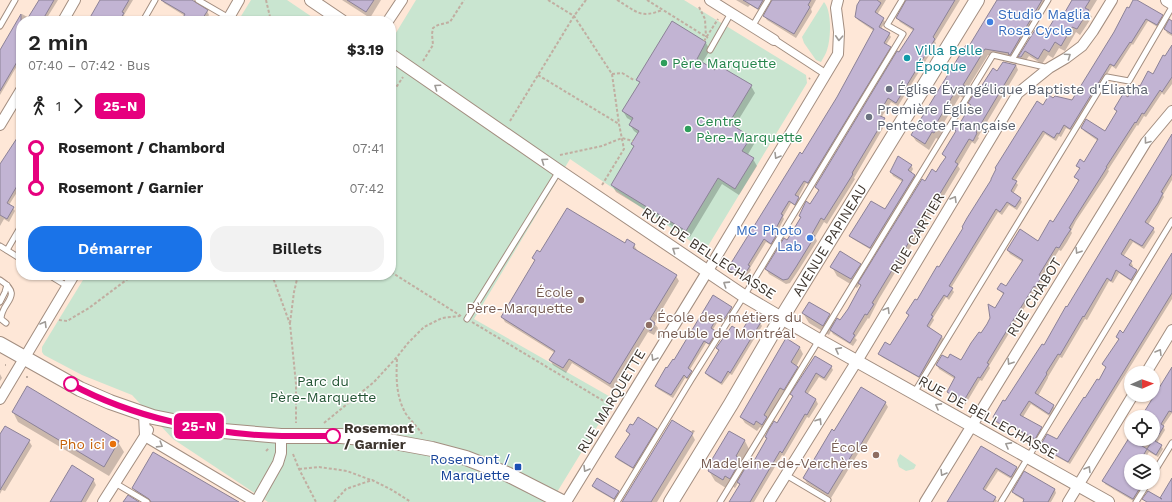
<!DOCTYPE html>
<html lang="fr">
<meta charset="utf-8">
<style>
:root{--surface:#fff;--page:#f2f2f2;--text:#222;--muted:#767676;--accent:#1a73e8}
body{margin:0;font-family:"Work Sans",sans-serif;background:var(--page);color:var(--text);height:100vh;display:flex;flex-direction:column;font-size:15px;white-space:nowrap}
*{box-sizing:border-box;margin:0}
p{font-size:13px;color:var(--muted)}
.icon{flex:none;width:22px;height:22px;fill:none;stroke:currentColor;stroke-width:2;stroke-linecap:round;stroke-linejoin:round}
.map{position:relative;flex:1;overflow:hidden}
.drawer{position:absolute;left:16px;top:16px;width:380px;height:264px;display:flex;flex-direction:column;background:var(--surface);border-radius:16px;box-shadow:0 1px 3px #0004}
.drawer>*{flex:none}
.badge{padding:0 8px;border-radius:6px;font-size:14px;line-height:26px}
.needle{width:26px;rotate:88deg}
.controls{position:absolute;left:1124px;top:366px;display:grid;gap:8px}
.controls a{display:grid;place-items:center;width:36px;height:36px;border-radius:50%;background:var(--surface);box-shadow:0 1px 3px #0004;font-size:20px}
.map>.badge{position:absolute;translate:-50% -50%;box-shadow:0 0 0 2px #fff}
.legs{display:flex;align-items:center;gap:6px;height:44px;padding:0 12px;font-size:13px}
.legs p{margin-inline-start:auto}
.overview{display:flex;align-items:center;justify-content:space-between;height:68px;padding:0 12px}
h1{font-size:22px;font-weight:600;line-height:30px}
.cta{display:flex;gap:8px;margin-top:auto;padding:8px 12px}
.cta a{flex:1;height:46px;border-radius:16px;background:var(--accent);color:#fff;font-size:16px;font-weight:600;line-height:46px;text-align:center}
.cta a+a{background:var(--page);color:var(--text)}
ul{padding:0 12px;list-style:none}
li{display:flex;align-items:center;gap:14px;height:40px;font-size:15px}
li i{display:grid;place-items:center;width:6px;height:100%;margin:0 5px;background:currentColor}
li i::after{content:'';width:10px;height:10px;margin:-5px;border:3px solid;border-radius:50%;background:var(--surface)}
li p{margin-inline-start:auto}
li:first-child i{background:linear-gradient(#0000 50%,currentColor 0)}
li:last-child i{background:linear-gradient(currentColor 50%,#0000 0)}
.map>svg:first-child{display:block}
.green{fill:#c9e5d0}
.shadow{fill:#0003}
.building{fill:#c2b4d3;stroke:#8c8297}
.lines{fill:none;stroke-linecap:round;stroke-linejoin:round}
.service-casing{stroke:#a38e80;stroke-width:7}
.pedestrian-casing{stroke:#a38e80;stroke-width:9}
.minor-casing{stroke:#a38e80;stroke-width:12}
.tertiary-casing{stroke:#a38e80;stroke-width:14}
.secondary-casing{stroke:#a38e80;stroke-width:16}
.path{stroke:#c1aea1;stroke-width:2;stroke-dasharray:3 2;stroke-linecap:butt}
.service{stroke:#fff;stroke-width:5}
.pedestrian{stroke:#fff;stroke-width:7}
.minor{stroke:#fff;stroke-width:10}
.tertiary{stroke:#fff;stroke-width:12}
.secondary{stroke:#fff;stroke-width:14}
.oneway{stroke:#9e9a96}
.line-1-casing{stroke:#fff;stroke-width:9}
.line-1{stroke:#e6007e;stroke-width:6}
.shop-dot{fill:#3f7fe0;stroke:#fff;stroke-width:1.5}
.culture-dot{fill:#0f9aa8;stroke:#fff;stroke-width:1.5}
.leisure-dot{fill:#2e9e5b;stroke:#fff;stroke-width:1.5}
.worship-dot{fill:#6b7280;stroke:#fff;stroke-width:1.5}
.education-dot{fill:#8d6e63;stroke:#fff;stroke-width:1.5}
.stop-1-dot{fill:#fff;stroke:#e6007e;stroke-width:2}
.food-dot{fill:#e8710a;stroke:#fff;stroke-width:1.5}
.transit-dot{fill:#1a4fb4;stroke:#fff;stroke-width:1.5}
.labels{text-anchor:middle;stroke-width:3;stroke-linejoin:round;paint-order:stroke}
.shop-label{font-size:14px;fill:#366cbe;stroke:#fff;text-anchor:start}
.culture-label{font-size:14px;fill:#0d838f;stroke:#fff;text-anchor:start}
.leisure-label{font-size:14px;fill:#27864d;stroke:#fff;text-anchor:start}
.worship-label{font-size:14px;fill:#5b616d;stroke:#fff;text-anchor:start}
.street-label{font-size:14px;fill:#3d352e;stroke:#fff}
.education-label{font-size:14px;fill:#785e54;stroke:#fff;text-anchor:end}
.park-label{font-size:14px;fill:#245535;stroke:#fff}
.stop-label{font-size:14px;font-weight:bold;fill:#3d352e;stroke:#fff;text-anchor:start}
.food-label{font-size:14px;fill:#c56008;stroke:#fff;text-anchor:end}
.transit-label{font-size:14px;fill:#164399;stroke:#fff;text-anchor:end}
</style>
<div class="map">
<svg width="1172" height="502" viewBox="0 0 1172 502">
<rect width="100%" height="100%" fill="#fee7d7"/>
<g class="green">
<path d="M251 0H287L318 21H238Z"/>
<path d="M416 0H684L806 75 807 83 705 251 570 159 474 319 614 399 551 502H268L173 439 132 395 82 375 44 355 42 352V347L86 275H391V41Z"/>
<path d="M824 2C832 11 831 39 827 50 826 54 823 58 821 62L816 60 804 43 802 37Z"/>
<path d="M900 454 916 465 914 469 906 471 899 467 897 460Z"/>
</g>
<g class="shadow">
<path d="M40 0H58L45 21H21V59L0 95V53L22 14 29 18Z"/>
<path d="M101 0H133L124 15 125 17 123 21H89Z"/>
<path d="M162 0H187L207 11 209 15 205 21H182L185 16 164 3Z"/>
<path d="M342 0H381L370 18Z"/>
<path d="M736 0H765L760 11 750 5 748 7Z"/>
<path d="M774 0H816L811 9 812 12 796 38 767 20 764 16Z"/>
<path d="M861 0H886L877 15 883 19 885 22 881 29 889 34 891 37 886 45 892 51 810 186 806 183 798 198 800 201 797 207 791 203 783 217 784 219 776 234 778 238 773 246 766 242 750 268 751 270 745 279 731 271 730 268 803 155 838 97 874 31 858 20 856 17Z"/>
<path d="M907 0H960L935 41 936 44 898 106 891 102 881 118 886 123 854 178 855 179 827 224 824 222 815 237 817 241 798 271 790 283 786 284 769 274 766 269 787 241 811 205 819 192 816 187 914 31 900 22 897 18Z"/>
<path d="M998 0H1050L1012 59 988 55 967 89 971 95 968 101 960 96 940 129 942 132 938 139 936 138 929 150 916 141 912 135 969 48Z"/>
<path d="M1073 0H1097L1089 13 1092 17 1080 35 1076 32 1065 51 1059 48 1053 58 1048 55 1042 64 1029 56 1024 63H1023L1020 57 1035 31 1045 37 1061 21Z"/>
<path d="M1134 0 1162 16 1164 19 1159 28 1148 21 1133 45 1132 44 1116 69 1112 66 1072 131 1066 128 1061 137 1059 136 1056 141 1045 134 1015 181 1018 185 1013 194 1020 198 1022 202 1017 210 1009 205 1002 215 998 212 951 288 954 292 949 300 946 297 933 318 934 320 929 328 942 337 944 340 921 379 882 357 880 354 890 347 909 316 908 313 940 268 1043 106 1054 99 1072 101Z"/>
<path d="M1172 22V36L1167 33 1165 29Z"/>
<path d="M672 23 706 43 710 50 702 63 715 71 751 86 755 93 734 127 751 137 754 144 747 156 753 159 757 166 739 195 722 184 690 237 616 192 612 185 635 147 633 144 638 134 634 131 630 125 632 121 627 118 623 111 640 83 638 80Z"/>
<path d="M1172 47V84L1164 95 1162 93 1146 117 1144 116 1138 126 1137 125 1108 170 1109 171 1106 176 1076 221 1071 231 1072 233 1067 242 1061 251 1059 250 1041 278 1043 281 1037 290 1036 289 989 366 990 368 982 381 980 380 965 405 950 395 948 392 955 379 939 369 937 365 942 356 948 360 962 362 981 334 1004 295 998 289 1006 287 1023 262 1010 254 1008 251 1038 242 1054 223 1079 182 1076 178 1080 170 1077 166 1084 163 1098 141 1084 131 1082 128 1105 132 1117 113 1115 109 1128 98 1134 96 1153 75Z"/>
<path d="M1004 63 1016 65 1018 70 978 137 979 138 975 144 972 142 958 166 960 169 933 214 931 213 879 299 869 319 868 318 855 338 857 340 853 346 833 334 831 331 829 335 809 323 803 313 829 315 835 324 841 322 861 287 860 284 857 288 837 276 832 267 860 264 865 274 926 182 936 174 946 158 943 154 957 132 955 129 961 124 971 107 969 103 998 73Z"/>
<path d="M21 134V190L19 189 9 205 13 208 15 211 9 222 4 219 0 226V166Z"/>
<path d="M1172 146V180L1163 195 1164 197 1148 225 1153 228 1155 232 1144 249 1133 242 1123 257 1131 262 1133 266 1132 268 1137 271 1139 274 1134 283 1119 273 1113 283 1109 281 1087 320 1085 319 1062 358 1060 357 1048 377V378L1038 396 1053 406 1055 409 1051 417 1031 404 1023 417 1041 428 1043 432 1037 442 1009 426 1007 429 997 423 994 420 1045 347 1068 308Z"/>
<path d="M911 165 913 169 911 173 914 175 917 179 873 251 853 239 850 236 885 210 903 182 893 176 891 172Z"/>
<path d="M625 244 634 245 637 250 636 251 676 276 679 281 654 323 658 328 654 335 648 332 613 389 572 363 566 373 553 365 550 360 555 353 505 322 502 317 536 262 533 258 541 254Z"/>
<path d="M1172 255V299L1070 464 1043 449 1041 446 1057 440 1099 381 1106 368 1103 364 1119 340 1117 337 1124 334Z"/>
<path d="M713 296 731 308 733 311 726 322 720 318 712 331 718 336 711 346 706 343 689 371 693 375 689 380 685 378 673 398 658 389 656 386 674 361Z"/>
<path d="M751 318 760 323 762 326 732 375 730 374 722 385 708 376 706 373 719 352 717 348 742 333Z"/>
<path d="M800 348 803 354 796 367 801 374 788 396 784 394 768 420 770 424 766 431 760 427 757 431 745 423 741 417Z"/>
<path d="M816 357 831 366 833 370 826 381 819 377 807 395 816 400 818 404 809 418 807 417 784 456 782 455 754 502H730L740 486 738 483 735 488 731 485 729 490 715 481 709 471 711 468 709 466 730 432 745 441 750 451 742 465 745 471 751 469 768 440 766 437 777 424 793 397 792 394Z"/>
<path d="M1172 369V413L1163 426 1165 430 1157 443 1161 446 1163 449 1158 457 1149 452 1143 461H1131V483H1134L1141 487 1142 490 1135 502 1105 484 1104 481 1131 436V439H1153V417H1143Z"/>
<path d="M0 374 2 378 0 381Z"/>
<path d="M885 402 888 407 861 453 859 452 831 498 807 483 804 478 834 432Z"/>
<path d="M13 412 118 442 124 452 109 476 18 422Z"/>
<path d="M656 429 658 433 635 470 618 460 616 457 630 435 627 431Z"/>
<path d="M692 434 695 440 657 502H623Z"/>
<path d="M0 436 29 441 32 446 5 491 2 490 0 494Z"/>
<path d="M981 448 1017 468 1018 471 1013 480 998 471 985 491 995 498 997 501 996 502H948Z"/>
<path d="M1025 473 1055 490 1056 493 1051 502H1024L1025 501 1015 495 1013 492Z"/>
<path d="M93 479 96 485 86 502H51Z"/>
<path d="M593 486 618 492 620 495 616 501 595 489Z"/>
<path d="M133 488 237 502H150L136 493Z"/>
</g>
<g class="building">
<path d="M39 0H54L42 21H26Z"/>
<path d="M100 0H129L122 12 124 13 119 21H88Z"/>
<path d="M161 0H192L208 10 201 21H181L185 14Z"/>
<path d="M347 0H374L366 12Z"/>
<path d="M743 0H763L758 9Z"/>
<path d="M772 0H811L808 5 810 7 794 34 763 16Z"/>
<path d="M860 0H877L881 3 875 12 884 18 879 27 890 33 884 43 891 47 808 183 804 181 795 195 799 197 795 205 789 201 781 214 783 215 774 232 777 234 771 244 764 239 748 265 750 266 743 277 728 268 800 152 802 154 837 97 874 29 855 17 857 5Z"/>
<path d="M906 0H955L933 37 935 39 896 103 888 98 878 115 885 118 852 173 853 174 824 220 821 218 812 234 815 236 796 267 788 279 783 280 765 269 784 238 787 240 792 232 801 217 799 216 806 201 810 204 819 190 815 187 897 51 899 52 914 29 896 18Z"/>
<path d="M997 0H1042L1010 55 1008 54 1009 53 985 49 963 85 968 88 964 95 956 90 936 124 939 125 934 133 932 132 925 144 911 135 966 45 969 46Z"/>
<path d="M1072 0H1090L1085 8 1089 10 1077 29 1072 27 1061 46 1055 42 1049 52 1044 49 1038 59 1025 51 1021 57H1018L1035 30 1044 36 1056 16 1061 19Z"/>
<path d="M1133 0H1137L1163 15 1157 25 1146 19 1131 43 1130 42 1114 66 1110 64 1070 129 1064 125 1059 134 1057 133 1054 138 1043 131 1012 179 1017 181 1011 191 1021 198 1015 207 1007 202 1000 212 996 209 949 286 953 288 947 297 944 295 931 315 933 316 927 326 942 336 919 377 878 354 885 342 890 345 909 315 906 313 915 299 917 300 937 266 939 267 963 228 962 227 967 218 991 180V179L996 169 995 168 1037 101 1043 105 1049 95 1053 98 1055 96 1072 100 1114 32 1127 7 1129 8Z"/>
<path d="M21 14V55L0 91V50Z"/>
<path d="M1169 19 1172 21V34L1164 29Z"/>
<path d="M672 21 706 42 697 59 715 70 718 65 752 85 729 123 751 137 742 151 754 158 735 189 718 178 686 231 611 185 634 146 631 144 639 131 629 125 633 118 622 111 640 82 636 80Z"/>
<path d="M1172 45V77L1162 92 1160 90 1144 114 1142 113 1136 123 1135 122 1106 167H1107L1104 172 1075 218 1069 228 1071 229 1065 238 1059 248 1056 247 1039 275 1042 277 1035 287 1034 286 987 363 989 364 980 378 978 377 963 402 947 392 955 377 936 365 942 355 948 358 950 354 961 360 971 343 979 332 981 333 987 324 990 318 988 304 995 308 1004 293 997 289 1001 283 1006 286 1023 260 1007 250 1020 229 1038 241 1050 220 1053 222 1073 190 1079 180 1074 177 1080 168 1076 166 1080 159 1084 162 1098 139 1081 128 1086 119 1105 131 1117 111 1114 109 1123 94 1128 97 1130 92 1133 94 1139 85 1140 86 1148 71 1153 74 1163 55 1165 56Z"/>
<path d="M1003 62 1016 65 976 132 977 133 973 141 969 139 955 162 958 164 930 210 929 209 877 295 872 303 874 304 867 315 865 314 853 334 855 335 850 343 830 330 837 318 840 320 848 309 861 285 858 283 922 179 925 181 932 169 936 172 941 164 946 157 942 154 956 131 954 129 958 122 960 123 971 105 968 103 975 92 977 93 993 68 997 71Z"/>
<path d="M21 132V188L17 186 7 203 14 207 7 219 0 215V164Z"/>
<path d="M1172 134V174L1161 192 1163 193 1158 203 1145 222 1154 228 1142 246 1130 239 1121 254 1132 261 1129 265 1137 270 1131 280 1116 270 1111 281 1107 278 1084 317 1083 316 1060 355 1058 354 1046 373 1047 374 1035 393 1054 405 1049 414 1029 401 1020 415 1042 427 1035 439 1006 423 1005 427 994 420 993 417 1003 400 1005 401 1042 344 1044 345 1066 306 1067 307 1073 297Z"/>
<path d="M898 156 912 165 908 170 915 175 870 248 849 236 871 201 885 209 903 180 890 172Z"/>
<path d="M567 208 625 243 627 239 635 244 633 248 677 275 650 319 655 323 651 331 645 327 610 384 569 359 563 368 549 360 555 351 501 317 535 260 532 258 537 250 540 252Z"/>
<path d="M840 251 861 264 851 279 830 267Z"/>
<path d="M1172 253V293L1068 462 1040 446 1047 434 1057 439 1084 397 1085 398 1097 379 1099 380 1106 367 1102 364 1119 339 1116 337 1120 330 1123 333Z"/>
<path d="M713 295 732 307 724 319 718 316 711 328 717 332 709 344 704 341 688 368 692 371 687 378 684 375 671 395 655 386 666 367 667 368 673 359 674 360Z"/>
<path d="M809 302 830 314 823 326 802 313Z"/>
<path d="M751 316 761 322 730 373 728 371 721 383 705 373 719 350 716 348 732 326 741 332Z"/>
<path d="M786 338 800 347 791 362 798 367 784 390 780 388 764 415 767 417 762 425 756 421 754 425 740 417Z"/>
<path d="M815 356 832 366 824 378 816 373 805 392 816 399 807 415 805 414 782 453 780 451 750 502H729L740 484 737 482 747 465 750 468 767 438 765 437 769 429 774 421 777 423 793 396 790 394Z"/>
<path d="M1172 367V412L1169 411 1161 424 1164 426 1155 441 1162 445 1156 455 1147 449 1140 461H1131V483H1136L1141 486 1133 499 1102 481 1129 438 1147 449 1153 440V417H1141Z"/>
<path d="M27 386 119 441 104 467 12 412Z"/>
<path d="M861 387 886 402 858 449 856 448 828 494 803 478 832 429 834 431Z"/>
<path d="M638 417 657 429 633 468 615 457 630 434 626 431 630 424 633 425Z"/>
<path d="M672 420 693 433 651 502H622Z"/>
<path d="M5 426 30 440 0 490V434Z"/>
<path d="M729 431 745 440 736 456 739 458 738 460 740 461 730 479 725 476 723 480 708 471 710 467 708 466Z"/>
<path d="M981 446 1017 467 1011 477 996 468 983 489 996 497 993 502H947Z"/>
<path d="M153 452 213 487 239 502H151L149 499 132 488Z"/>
<path d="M72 465 94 479 81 502H50Z"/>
<path d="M1024 471 1055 489 1048 502H1023L1024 499 1012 492Z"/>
<path d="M597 478 619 491 614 499 592 486Z"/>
<path d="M1172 478V502H1147L1142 499 1148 491 1162 499 1160 498Z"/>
<path d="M128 495 139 502H123Z"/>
</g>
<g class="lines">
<g class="service-casing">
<g id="service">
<path d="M198 0 229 18"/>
<path d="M143 21 155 0"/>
<path d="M0 26 15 0"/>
<path d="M752 27 768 0"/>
<path d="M710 50 731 13"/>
<path d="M1013 58 1048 0"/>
<path d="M0 246 21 259"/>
<path d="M7 250 21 226"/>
<path d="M49 275 67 286"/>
<path d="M0 280C25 296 1 302 1 319L6 323"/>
<path d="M0 302 5 292 7 285"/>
<path d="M467 319 559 171"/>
<path d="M914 393 1107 77 1129 81 1172 7"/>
<path d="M1153 474 1172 443"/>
<path d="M786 475 828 500"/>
<path d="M115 483 147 502"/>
<path d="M617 502 691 380 749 288 903 34 887 25 902 0"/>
<path d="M720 502 993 55 1049 68"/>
<path d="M1001 502 1172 221"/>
<path d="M1136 502 1148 483"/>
</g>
</g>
<g class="pedestrian-casing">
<path id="pedestrian" d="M774 40 826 74"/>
</g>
<g class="minor-casing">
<g id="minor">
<path d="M710 0 774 40"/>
<path d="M63 21 75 0"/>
<path d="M227 21 239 0"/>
<path d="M388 21 402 0"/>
<path d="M0 125 21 90"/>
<path d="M1146 373 1172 330"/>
<path d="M0 399 74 275"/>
<path d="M144 414 145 436 256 502"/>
<path d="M103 502 145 436 148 430"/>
<path d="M256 502 278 463 281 453V436"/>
<path d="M566 502 715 259 838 54 839 32 836 8 838 0"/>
<path d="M769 502 860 356 1018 93 1049 68 1066 58 1082 46 1093 31 1112 0"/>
<path d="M925 502 1146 142 1172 111"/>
<path d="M1068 502 1133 395"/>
</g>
</g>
<g class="tertiary-casing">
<g id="tertiary">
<path d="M311 0 342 21"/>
<path d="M1167 0 1172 3"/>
<path d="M391 55 559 171 744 296 819 340 1108 502"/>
</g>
</g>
<g class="secondary-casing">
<g id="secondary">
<path d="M0 344 80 389 110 402 153 417 223 431 281 436H341L383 440 432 449 466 458 507 474 562 502"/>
<path id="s1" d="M671 502 731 404 773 332 977 0"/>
</g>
</g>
<g class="path">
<path d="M266 0 271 21"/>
<path d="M548 0 574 16 612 74 619 124 624 149 602 185"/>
<path d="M617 0C636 11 640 19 662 10"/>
<path d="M647 0 708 38"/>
<path d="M699 7 705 19 706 37"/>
<path d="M704 41 718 19"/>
<path d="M423 61 433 45 432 34 433 28 438 25 450 22 464 0"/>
<path d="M612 74 622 73 634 80"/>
<path d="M538 75 619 124"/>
<path d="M809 79 810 78"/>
<path d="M391 95 403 77"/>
<path d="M510 121 574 16 586 0"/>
<path d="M560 155 602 146 622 138 633 141"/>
<path d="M391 272 461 316"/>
<path d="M272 275 290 324 296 384V423"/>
<path d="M653 315 664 321"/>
<path d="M59 320 67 321 89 308 129 278 135 275"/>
<path d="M472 322 612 406"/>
<path d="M290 323 294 292 298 275"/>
<path d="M653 327 658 330"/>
<path d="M397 359C396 378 396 397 406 414 411 421 417 426 422 434"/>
<path d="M5 365H6"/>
<path d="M27 378V376"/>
<path d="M324 423 374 382 397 357 408 343 424 327 442 318 460 316"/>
<path d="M692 432 693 431 696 433"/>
<path d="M266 451 269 448"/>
<path d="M293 454 299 469 316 502"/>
<path d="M299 469 319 467 347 471 371 480"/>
<path d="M334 502 346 489 372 480 392 490 411 502"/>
</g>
<use href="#service" class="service"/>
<use href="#pedestrian" class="pedestrian"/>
<use href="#minor" class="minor"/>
<use href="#tertiary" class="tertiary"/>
<use href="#secondary" class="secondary"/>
</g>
<defs><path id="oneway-chevron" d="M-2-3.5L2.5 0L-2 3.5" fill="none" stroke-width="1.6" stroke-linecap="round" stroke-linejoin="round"/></defs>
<g class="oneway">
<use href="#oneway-chevron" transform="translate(839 38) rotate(93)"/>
<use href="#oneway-chevron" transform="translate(1068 56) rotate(-35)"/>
<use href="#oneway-chevron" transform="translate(437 87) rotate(-145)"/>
<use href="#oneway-chevron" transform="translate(1147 141) rotate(127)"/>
<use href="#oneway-chevron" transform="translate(777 156) rotate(121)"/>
<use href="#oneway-chevron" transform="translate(544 161) rotate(-145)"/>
<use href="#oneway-chevron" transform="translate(954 199) rotate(-59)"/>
<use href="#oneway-chevron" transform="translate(675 250) rotate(-146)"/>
<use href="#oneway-chevron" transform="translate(1078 251) rotate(122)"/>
<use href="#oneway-chevron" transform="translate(726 284) rotate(-147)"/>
<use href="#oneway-chevron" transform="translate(887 310) rotate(-59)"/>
<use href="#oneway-chevron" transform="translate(44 324) rotate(-59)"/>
<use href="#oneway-chevron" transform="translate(838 350) rotate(-152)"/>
<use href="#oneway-chevron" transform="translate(1159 352) rotate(-59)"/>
<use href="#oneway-chevron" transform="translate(654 358) rotate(121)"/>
<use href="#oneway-chevron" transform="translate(1010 362) rotate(122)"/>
<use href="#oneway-chevron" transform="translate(938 406) rotate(-151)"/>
<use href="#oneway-chevron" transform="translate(819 421) rotate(-58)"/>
<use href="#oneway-chevron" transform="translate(160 445) rotate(32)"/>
<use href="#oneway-chevron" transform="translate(1008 445) rotate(-151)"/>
<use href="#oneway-chevron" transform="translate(586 469) rotate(121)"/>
<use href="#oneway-chevron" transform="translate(1088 469) rotate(-59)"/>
<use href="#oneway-chevron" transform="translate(943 473) rotate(121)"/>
</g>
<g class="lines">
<g class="line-1-casing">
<path id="line-1" d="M71 384C131 417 213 435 282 436 299 436 316 436 333 436"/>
</g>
<use href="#line-1" class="line-1"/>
</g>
<g class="shop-dot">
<circle cx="990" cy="22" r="4"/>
<circle cx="810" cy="238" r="4"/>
</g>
<circle class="culture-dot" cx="907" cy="58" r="4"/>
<g class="leisure-dot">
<circle cx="664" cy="63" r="4"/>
<circle cx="688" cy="129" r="4"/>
</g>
<g class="worship-dot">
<circle cx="889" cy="89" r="4"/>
<circle cx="869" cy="117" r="4"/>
</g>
<g class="education-dot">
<circle cx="581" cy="300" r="4"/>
<circle cx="649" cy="325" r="4"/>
<circle cx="876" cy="455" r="4"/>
</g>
<g class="stop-1-dot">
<circle cx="71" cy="384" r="7"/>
<circle cx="333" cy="436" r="7"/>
</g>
<circle class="food-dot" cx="113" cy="444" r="4"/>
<rect class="transit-dot" x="514" y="463" width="8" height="8" rx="2"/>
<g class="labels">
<g class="shop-label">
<text x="998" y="19">Studio Maglia<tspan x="998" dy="16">Rosa Cycle</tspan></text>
<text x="802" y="235" text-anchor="end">MC Photo<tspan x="802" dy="16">Lab</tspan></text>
</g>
<g class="culture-label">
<text x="915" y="55">Villa Belle<tspan x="915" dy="16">Époque</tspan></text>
</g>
<g class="leisure-label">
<text x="672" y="68">Père Marquette</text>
<text x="696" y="126">Centre<tspan x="696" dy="16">Père-Marquette</tspan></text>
</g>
<g class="worship-label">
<text x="897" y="94">Église Évangélique Baptiste d'Éliatha</text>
<text x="877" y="114">Première Église<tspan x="877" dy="16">Penteĉote Française</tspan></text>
</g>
<g class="street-label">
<text transform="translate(917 233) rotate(-59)" y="5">RUE CARTIER</text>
<text dy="5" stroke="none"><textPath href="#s1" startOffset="306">AVENUE PAPINEAU</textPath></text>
<text transform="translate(709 253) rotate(33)" y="5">RUE DE BELLECHASSE</text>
<text transform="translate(1034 297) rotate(-58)" y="5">RUE CHABOT</text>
<text transform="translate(611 401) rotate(-59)" y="5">RUE MARQUETTE</text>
<text transform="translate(988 417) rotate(29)" y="5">RUE DE BELLECHASSE</text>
</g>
<g class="education-label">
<text x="573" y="297">École<tspan x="573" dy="16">Père-Marquette</tspan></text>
<text x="657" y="322" text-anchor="start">École des métiers du<tspan x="657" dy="16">meuble de Montréal</tspan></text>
<text x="868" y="452">École<tspan x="868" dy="16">Madeleine-de-Verchères</tspan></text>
</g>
<g class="park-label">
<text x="323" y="386">Parc du<tspan x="323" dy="16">Père-Marquette</tspan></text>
</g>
<g class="stop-label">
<text x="344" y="433">Rosemont<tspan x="344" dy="16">/ Garnier</tspan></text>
</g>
<g class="food-label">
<text x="105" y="449">Pho ici</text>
</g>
<g class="transit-label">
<text x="510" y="464">Rosemont /<tspan x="510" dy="16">Marquette</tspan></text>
</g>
</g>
</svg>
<div class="controls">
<a><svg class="needle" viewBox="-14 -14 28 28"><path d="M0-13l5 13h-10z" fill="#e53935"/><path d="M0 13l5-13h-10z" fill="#767676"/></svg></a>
<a><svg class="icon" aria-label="locate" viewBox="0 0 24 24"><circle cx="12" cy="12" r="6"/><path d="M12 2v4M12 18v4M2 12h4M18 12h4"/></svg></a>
<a><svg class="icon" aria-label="layers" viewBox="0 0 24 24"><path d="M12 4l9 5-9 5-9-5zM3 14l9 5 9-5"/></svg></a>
</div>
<b class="badge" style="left:199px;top:426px;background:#e6007e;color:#fff">25-N</b>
<section class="drawer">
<div class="overview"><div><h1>2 min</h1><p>07:40 – 07:42 · Bus</p></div><b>$3.19</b></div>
<div class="legs"><svg class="icon" aria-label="walk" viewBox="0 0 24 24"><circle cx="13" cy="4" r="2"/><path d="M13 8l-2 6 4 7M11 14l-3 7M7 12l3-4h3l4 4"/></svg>1<svg class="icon" aria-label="forward" viewBox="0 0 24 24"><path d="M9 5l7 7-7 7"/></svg><b class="badge" style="background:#e6007e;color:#fff">25-N</b></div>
<ul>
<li><i style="color:#e6007e"></i><b>Rosemont / Chambord</b><p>07:41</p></li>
<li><i style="color:#e6007e"></i><b>Rosemont / Garnier</b><p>07:42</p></li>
</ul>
<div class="cta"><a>Démarrer</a><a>Billets</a></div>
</section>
</div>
